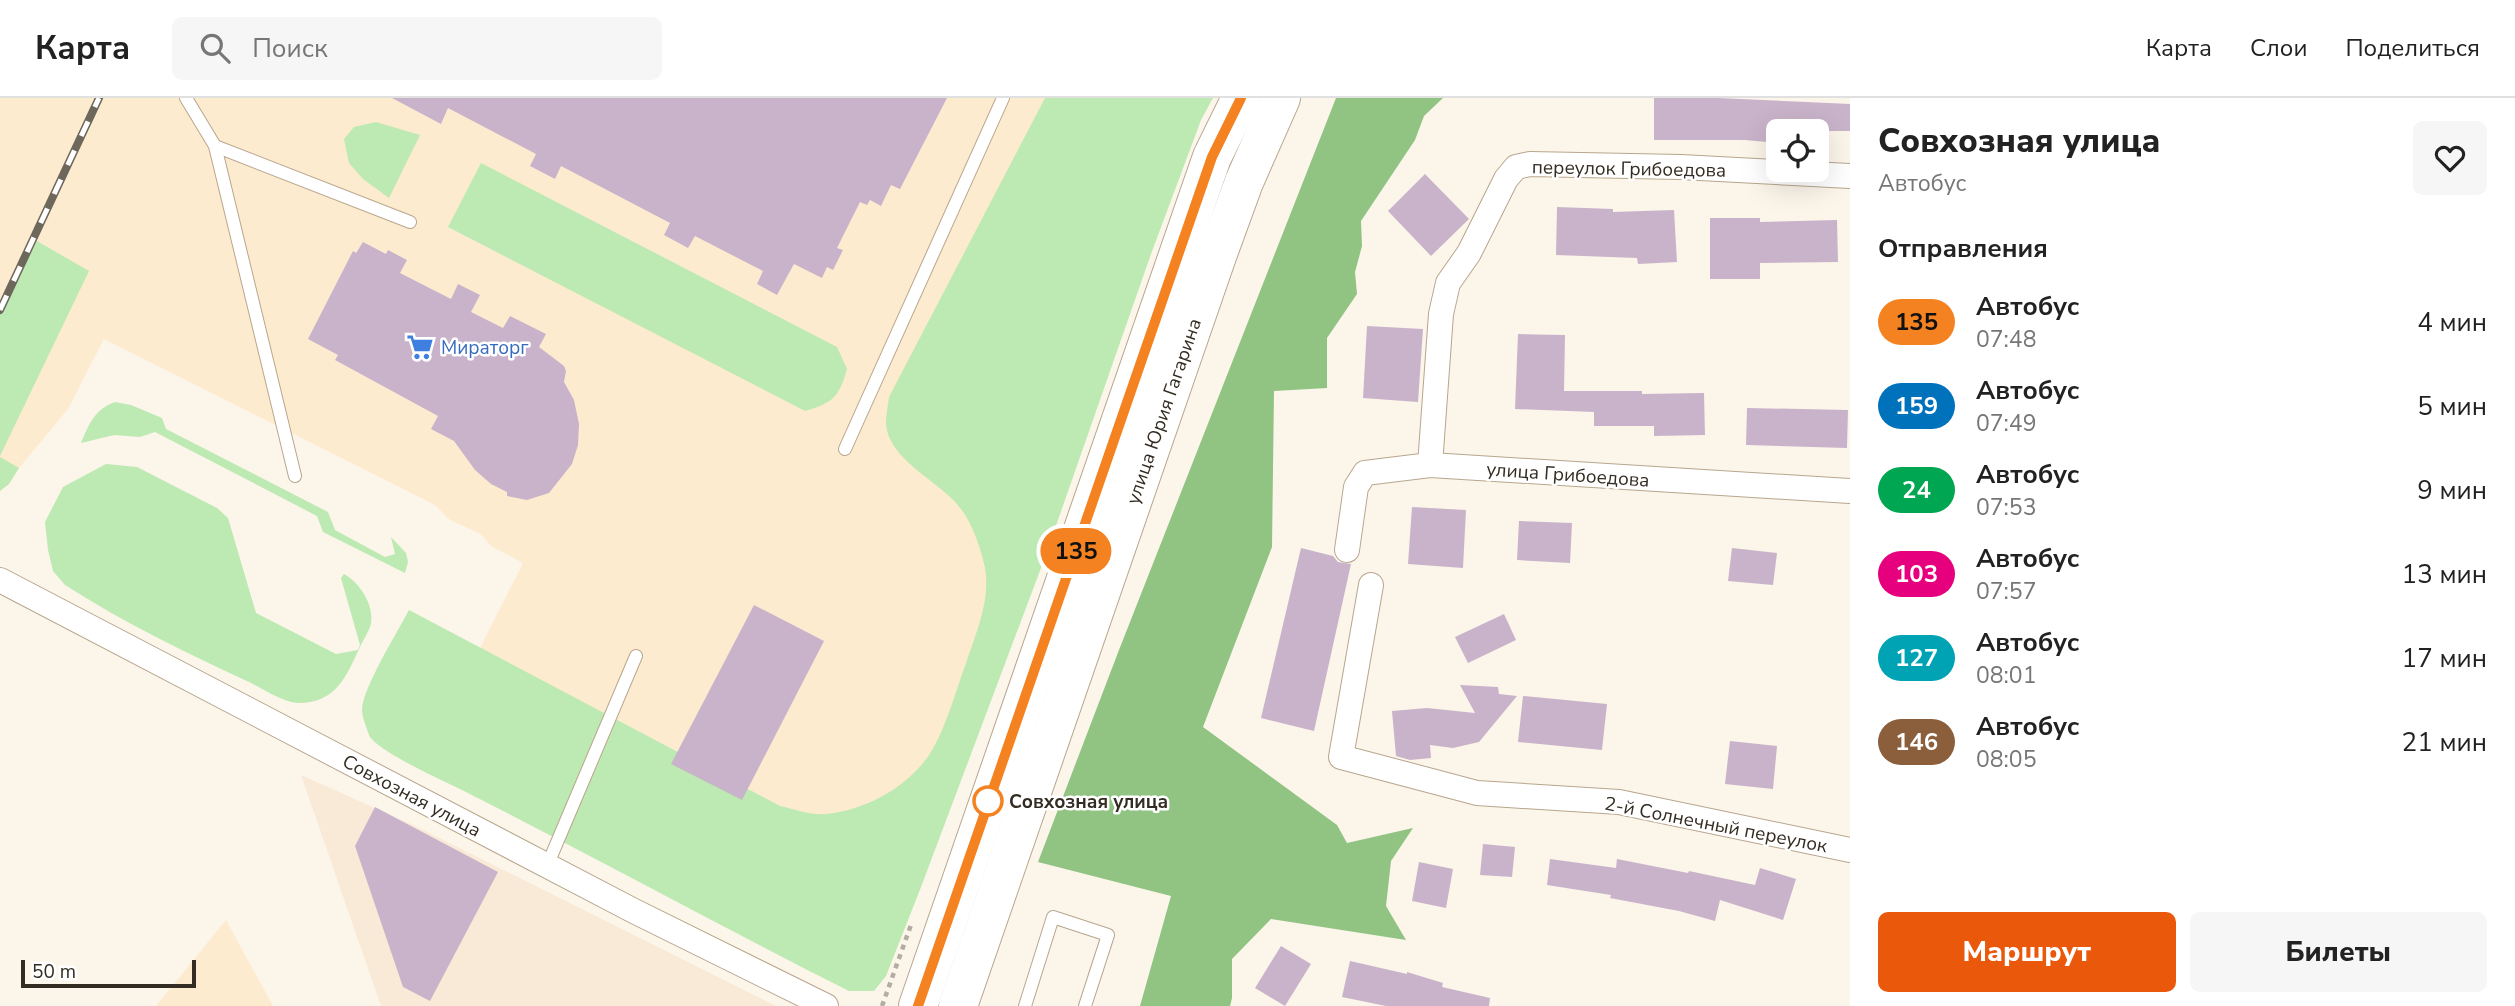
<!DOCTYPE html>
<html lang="ru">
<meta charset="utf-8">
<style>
:root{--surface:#fff;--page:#f6f6f6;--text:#222;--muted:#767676;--line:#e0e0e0;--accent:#ea580c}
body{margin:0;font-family:"Nunito Sans",sans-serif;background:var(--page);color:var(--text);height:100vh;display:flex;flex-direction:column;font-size:26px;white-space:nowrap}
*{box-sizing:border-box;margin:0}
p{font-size:23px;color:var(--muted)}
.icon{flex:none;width:38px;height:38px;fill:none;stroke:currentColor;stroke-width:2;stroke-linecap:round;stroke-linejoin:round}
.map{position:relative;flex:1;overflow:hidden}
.sheet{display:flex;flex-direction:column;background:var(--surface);width:665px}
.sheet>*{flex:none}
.badge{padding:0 14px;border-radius:23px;font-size:24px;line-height:46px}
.tools{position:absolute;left:1766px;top:21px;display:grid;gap:14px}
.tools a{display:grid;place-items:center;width:63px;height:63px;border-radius:10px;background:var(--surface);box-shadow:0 7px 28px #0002;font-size:35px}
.scale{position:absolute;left:21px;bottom:18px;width:175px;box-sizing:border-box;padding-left:7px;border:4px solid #332c22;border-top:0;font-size:19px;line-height:24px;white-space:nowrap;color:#332c22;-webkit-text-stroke:5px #fff;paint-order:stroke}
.map>.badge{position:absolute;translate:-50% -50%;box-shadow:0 0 0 4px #fff}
h2{padding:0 28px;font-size:26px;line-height:63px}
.round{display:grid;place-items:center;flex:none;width:74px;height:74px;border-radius:10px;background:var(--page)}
.overview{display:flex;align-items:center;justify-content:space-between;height:119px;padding:0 28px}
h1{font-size:33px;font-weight:800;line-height:52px}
.button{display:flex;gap:14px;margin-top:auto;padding:14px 28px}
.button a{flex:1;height:80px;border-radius:10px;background:var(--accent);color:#fff;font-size:28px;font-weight:800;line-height:80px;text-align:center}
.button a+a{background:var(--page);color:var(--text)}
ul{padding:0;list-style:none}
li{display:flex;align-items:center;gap:21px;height:84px;padding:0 28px}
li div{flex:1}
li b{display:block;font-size:26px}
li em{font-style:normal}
li .badge{min-width:77px;font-weight:700;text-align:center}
header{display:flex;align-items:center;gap:42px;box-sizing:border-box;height:98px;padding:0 35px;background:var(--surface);border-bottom:2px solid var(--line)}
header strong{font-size:33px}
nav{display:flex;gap:38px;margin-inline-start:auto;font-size:24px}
.search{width:490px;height:63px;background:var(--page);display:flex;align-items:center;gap:18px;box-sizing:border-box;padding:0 24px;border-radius:10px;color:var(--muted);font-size:26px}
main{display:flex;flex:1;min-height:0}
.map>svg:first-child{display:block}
.commercial{fill:#f9ead7}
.built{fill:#fdebd0}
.green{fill:#bde9b2}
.forest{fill:#91c383}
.building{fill:#c9b3ca}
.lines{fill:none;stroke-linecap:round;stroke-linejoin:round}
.service-casing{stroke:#b8a68d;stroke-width:14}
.minor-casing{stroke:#b8a68d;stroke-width:26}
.primary-casing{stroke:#b8a68d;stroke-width:40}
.path{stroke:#b4ada3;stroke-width:4.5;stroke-dasharray:5 5;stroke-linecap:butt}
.service{stroke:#fff;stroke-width:12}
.minor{stroke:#fff;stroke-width:24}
.primary{stroke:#fff;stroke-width:38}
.rail-casing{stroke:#6e675c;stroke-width:8}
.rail{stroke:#fff;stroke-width:5;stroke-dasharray:16;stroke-linecap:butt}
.line-casing{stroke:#fff;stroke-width:16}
.line{stroke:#f58220;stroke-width:10}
.stop-dot{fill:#fff;stroke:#f58220;stroke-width:3.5}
.labels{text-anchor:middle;stroke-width:5;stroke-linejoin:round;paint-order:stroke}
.street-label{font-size:19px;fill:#332c22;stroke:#fff}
.shop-label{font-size:19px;fill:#366cbe;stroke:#fff;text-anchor:start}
.stop-label{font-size:19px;font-weight:bold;fill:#332c22;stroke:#fff;text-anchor:start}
</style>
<header>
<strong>Карта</strong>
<div class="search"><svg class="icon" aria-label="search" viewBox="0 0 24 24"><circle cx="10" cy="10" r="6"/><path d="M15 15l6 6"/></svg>Поиск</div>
<nav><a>Карта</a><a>Слои</a><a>Поделиться</a></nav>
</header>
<main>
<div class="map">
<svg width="1850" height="908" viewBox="0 0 1850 908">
<rect width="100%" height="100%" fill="#fcf5ea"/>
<path class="commercial" d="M301 677 413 727 776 908H381Z"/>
<g class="built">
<path d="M0 0H1162L863 863 434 641 523 465 491 448 481 436 450 422 435 407 104 241 68 311 0 393Z"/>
<path d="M226 822 273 908H156Z"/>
</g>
<g class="green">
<path d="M1045 0H1213L1201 22 1151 156 1044 462 921 789 886 878 874 893H849C720 828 593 758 464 693 446 684 376 653 369 637 367 631 362 619 362 612 362 591 398 533 409 512L780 708C794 711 813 718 827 716 863 712 900 693 923 665 942 644 955 595 965 568 975 538 991 502 985 470 981 451 973 427 961 411 941 383 888 363 886 325 886 316 888 307 889 299Z"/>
<path d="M376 24 420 37 389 100 363 81 349 65 344 41 354 29Z"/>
<path d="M481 65 837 249 847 271C839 299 833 305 805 313L448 129Z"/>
<path d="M37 143 89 173 0 358V211Z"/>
<path d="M115 304 131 307 162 320 166 331 328 414 335 432 385 459 395 456 391 439 406 455 408 464 405 475 323 434 317 418 155 334 140 339 114 337 81 345C89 326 95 311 115 304Z"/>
<path d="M0 359 19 370 9 386 0 393Z"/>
<path d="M106 366 137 369 217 410 228 420 256 515 336 556 358 552 360 547 341 480 344 476C359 484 374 506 371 525 370 532 363 542 360 549 346 579 336 605 298 605 282 604 263 591 249 584 188 556 121 523 65 487L53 473 48 452 45 424 63 389Z"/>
</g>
<path class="forest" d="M1336 0H1443L1424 18 1415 42 1361 123 1362 148 1355 174 1357 196 1327 240V290L1274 293 1272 449 1203 629 1337 727 1347 745 1413 730 1391 763 1386 808 1406 842 1271 821 1232 861V900L1230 908H1140L1171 798 1038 764 1119 552Z"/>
<g class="building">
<path d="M392 0H947L900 91 891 87 881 108 870 102 867 107 860 104 837 150 843 152 833 172 827 169 822 180 794 166 777 197 757 186 763 173 695 138 688 150 664 137 670 125 561 68 555 81 530 68 536 56 448 10 441 26Z"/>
<path d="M1654 0H1719L1850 6V33H1778V45L1745 42H1654Z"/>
<path d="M1425 76 1469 121 1431 158 1388 113Z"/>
<path d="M1557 109 1613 111V114L1674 112 1677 164 1638 166 1637 160 1556 157Z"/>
<path d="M1710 120H1760V124L1837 122 1838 164 1760 165V181H1710Z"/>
<path d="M363 144 386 156 388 152 407 162 400 175 451 201 458 186 480 197 471 214 503 230 510 218 546 236 539 249 564 268 566 273 564 284 574 302 579 326 578 347 572 366 549 395 527 402 507 398V394L491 386 475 372 454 343 431 331 438 318 335 262 338 257 308 241 353 153 356 155Z"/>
<path d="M1367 228 1423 231 1418 304 1363 300Z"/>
<path d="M1518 236 1565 237 1564 293H1642V296L1704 295 1705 337 1654 338V328H1594V314L1515 311Z"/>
<path d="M1747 310 1848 312 1847 350 1746 347Z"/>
<path d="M1412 409 1466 412 1463 470 1408 466Z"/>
<path d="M1519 423 1572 425 1570 465 1517 462Z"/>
<path d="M1301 450 1333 458 1338 464 1351 466 1314 633 1261 620Z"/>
<path d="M1732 450 1777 455 1773 487 1728 483Z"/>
<path d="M754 507 824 543 742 702 671 666Z"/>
<path d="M1504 516 1516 542 1468 565 1455 539Z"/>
<path d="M1460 587 1498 589 1499 596 1517 598 1479 644 1453 650 1430 647 1431 660 1410 662 1396 658 1392 613 1427 610 1475 615Z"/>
<path d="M1523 598 1607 606 1602 652 1518 644Z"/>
<path d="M1730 643 1777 648 1773 691 1725 686Z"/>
<path d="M375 709 498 774 430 903 403 889 355 748Z"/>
<path d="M1483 746 1515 749 1512 779 1480 777Z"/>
<path d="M1550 761 1616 770 1617 761 1688 775 1689 773 1755 787 1760 770 1796 781 1783 822 1720 802 1715 823 1679 813 1610 800 1611 797 1547 787Z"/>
<path d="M1419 764 1453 771 1446 810 1412 803Z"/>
<path d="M1281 848 1311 866 1285 908 1255 890Z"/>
<path d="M1350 863 1407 876V874L1443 885 1442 889 1490 900 1489 908H1386L1342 899Z"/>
</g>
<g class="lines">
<g class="service-casing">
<g id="service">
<path d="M186 0 215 48"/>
<path d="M845 351 1003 0"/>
<path d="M295 378 215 48 410 124"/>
<path d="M547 768 636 558"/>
<path d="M1025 908 1053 819 1108 837 1085 908"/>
</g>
</g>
<g class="minor-casing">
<g id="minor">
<path d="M1430 367 1441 216 1448 185 1469 155 1506 81 1516 69 1530 66 1681 69 1850 78"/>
<path d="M1347 452 1356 389 1365 375 1430 367 1850 393"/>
<path d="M0 482 634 813 826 908"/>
<path d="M1371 487 1341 659 1477 695 1619 704 1850 752"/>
</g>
</g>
<g class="primary-casing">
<g id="primary">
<path d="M918 908 1212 59 1241 0"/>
<path d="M958 908 1217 158 1244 84 1281 0"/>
</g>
</g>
<path class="path" d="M882 908 912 824"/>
<use href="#service" class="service"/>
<use href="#minor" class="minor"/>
<use href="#primary" class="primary"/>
<g class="rail-casing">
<path id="rail" d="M0 212 99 0"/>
</g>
<use href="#rail" class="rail"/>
</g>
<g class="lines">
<g class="line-casing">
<path id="line" d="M918 908 1212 59 1241 0"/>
</g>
<use href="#line" class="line"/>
</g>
<defs>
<g id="supermarket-bare" transform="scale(2.1)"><path d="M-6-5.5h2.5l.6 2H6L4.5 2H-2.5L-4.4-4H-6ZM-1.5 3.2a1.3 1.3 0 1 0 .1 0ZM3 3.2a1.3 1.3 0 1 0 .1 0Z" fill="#3f7fe0" stroke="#fff" stroke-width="2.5" paint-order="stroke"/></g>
</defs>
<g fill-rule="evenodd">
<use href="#supermarket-bare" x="420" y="249"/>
</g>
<circle class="stop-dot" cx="988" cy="703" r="14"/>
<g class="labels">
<g class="street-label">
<text transform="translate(1629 70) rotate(1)" y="7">переулок Грибоедова</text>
<text transform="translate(1163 313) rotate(-71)" y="7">улица Юрия Гагарина</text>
<text transform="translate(1568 376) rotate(4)" y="7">улица Грибоедова</text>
<text transform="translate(412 697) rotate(28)" y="7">Совхозная улица</text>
<text transform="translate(1716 726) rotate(11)" y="7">2-й Солнечный переулок</text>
</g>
<g class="shop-label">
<text x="441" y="256">Мираторг</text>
</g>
<g class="stop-label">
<text x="1009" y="710">Совхозная улица</text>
</g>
</g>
</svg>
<div class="tools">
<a><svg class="icon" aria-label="locate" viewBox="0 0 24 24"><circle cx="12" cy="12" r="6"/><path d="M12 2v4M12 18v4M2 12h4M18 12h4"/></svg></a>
</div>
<div class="scale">50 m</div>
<b class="badge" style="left:1076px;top:453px;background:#f58220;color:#111">135</b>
</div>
<section class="sheet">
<div class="overview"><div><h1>Совхозная улица</h1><p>Автобус</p></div><a class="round"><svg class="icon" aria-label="heart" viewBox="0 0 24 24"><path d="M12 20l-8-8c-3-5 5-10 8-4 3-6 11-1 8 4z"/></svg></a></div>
<h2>Отправления</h2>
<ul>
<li><span class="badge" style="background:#f58220;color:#111">135</span><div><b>Автобус</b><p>07:48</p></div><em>4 мин</em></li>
<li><span class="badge" style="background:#0072bc;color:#fff">159</span><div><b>Автобус</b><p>07:49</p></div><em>5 мин</em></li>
<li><span class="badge" style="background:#00a651;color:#fff">24</span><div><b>Автобус</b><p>07:53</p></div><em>9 мин</em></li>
<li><span class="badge" style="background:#e6007e;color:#fff">103</span><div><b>Автобус</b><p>07:57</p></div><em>13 мин</em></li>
<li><span class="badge" style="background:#00a3b4;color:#fff">127</span><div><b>Автобус</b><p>08:01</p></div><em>17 мин</em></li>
<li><span class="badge" style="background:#8b5e3c;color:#fff">146</span><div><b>Автобус</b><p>08:05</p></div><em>21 мин</em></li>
</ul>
<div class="button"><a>Маршрут</a><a>Билеты</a></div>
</section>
</main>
